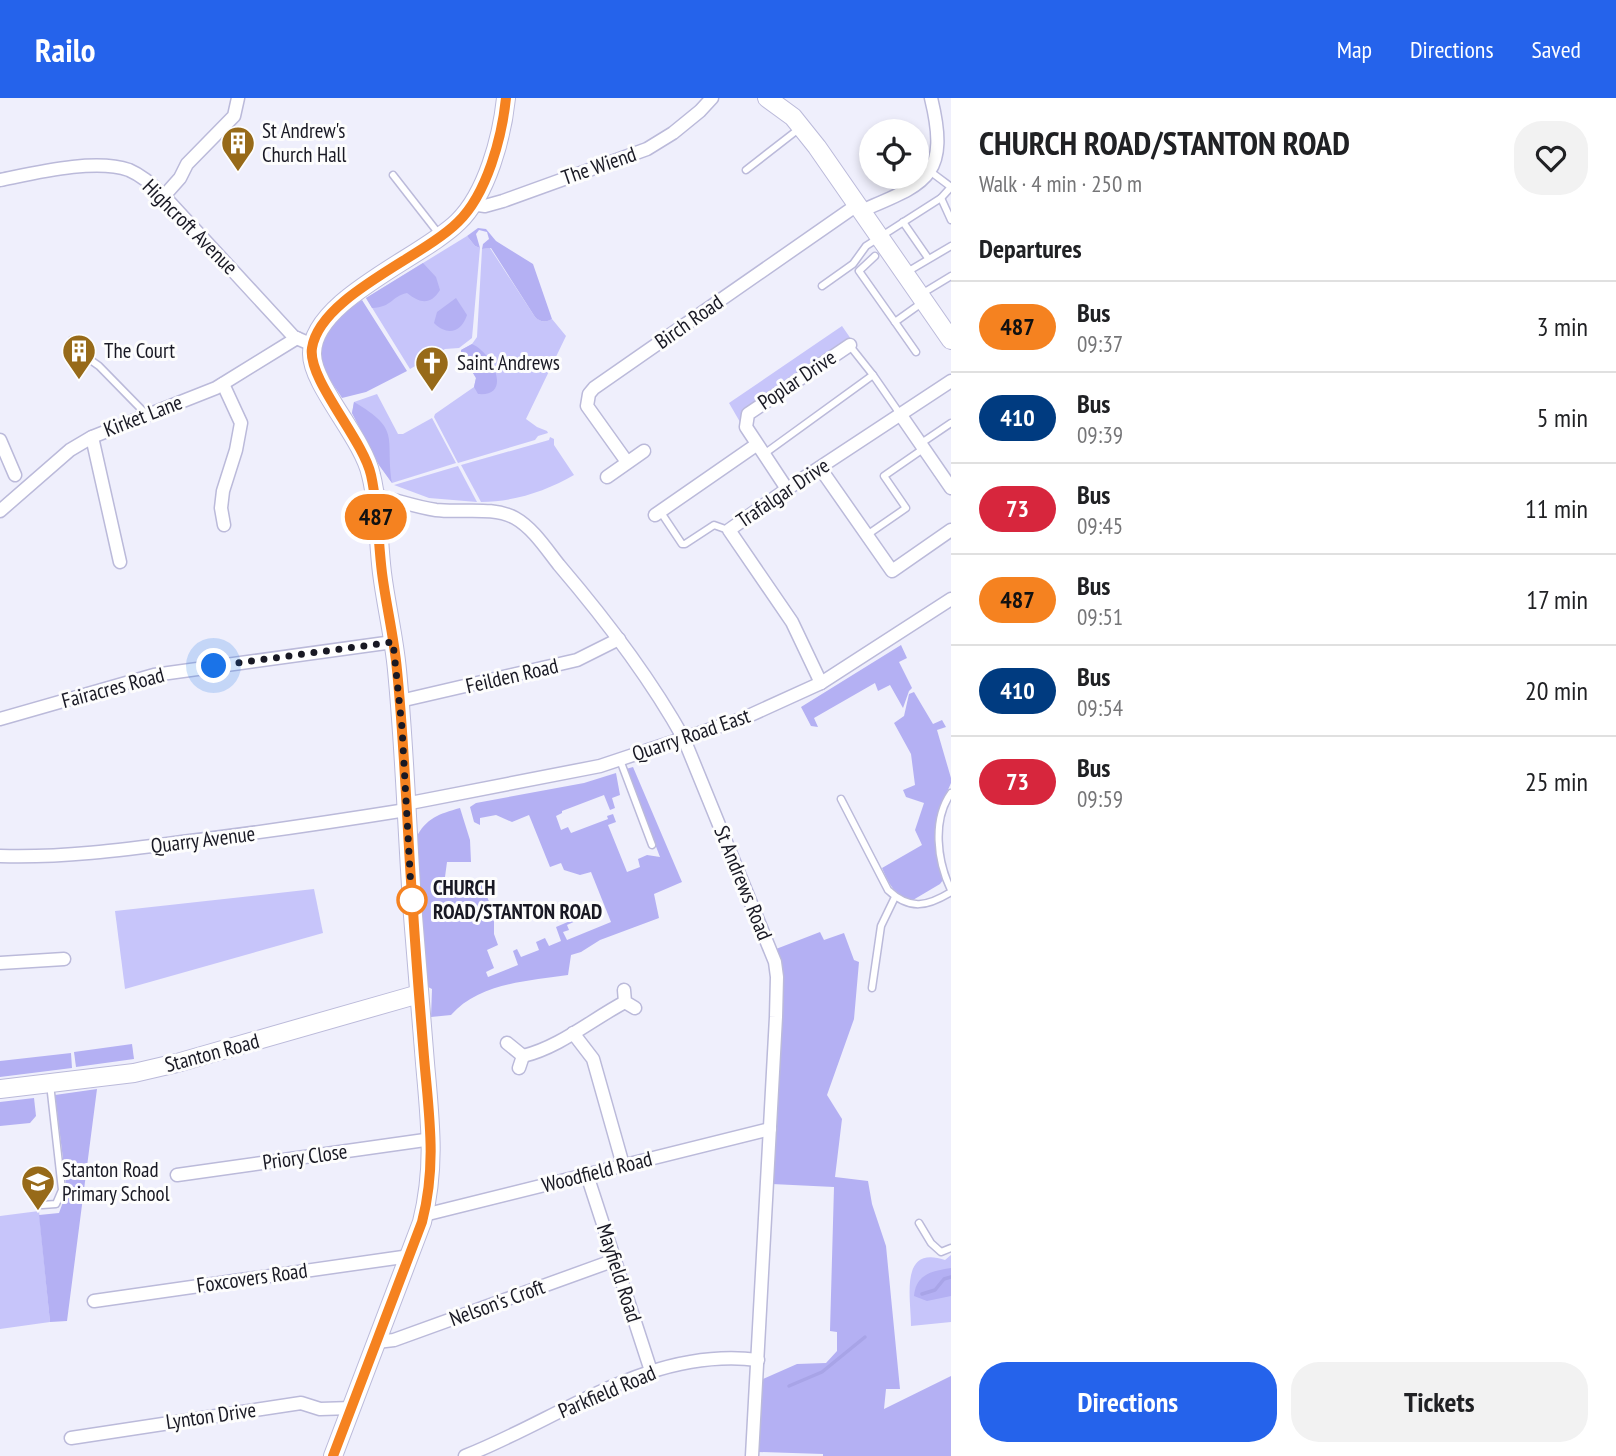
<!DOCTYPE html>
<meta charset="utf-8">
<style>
:root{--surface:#fff;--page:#f2f2f2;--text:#202124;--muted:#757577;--line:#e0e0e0;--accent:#2563eb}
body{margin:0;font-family:"PT Sans Narrow",sans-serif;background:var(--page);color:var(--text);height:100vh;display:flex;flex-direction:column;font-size:26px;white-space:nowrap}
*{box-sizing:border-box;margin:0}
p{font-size:23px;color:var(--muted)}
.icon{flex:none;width:38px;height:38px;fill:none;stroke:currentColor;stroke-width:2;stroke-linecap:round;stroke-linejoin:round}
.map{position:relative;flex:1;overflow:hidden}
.panel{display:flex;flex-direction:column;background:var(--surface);width:665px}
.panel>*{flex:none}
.badge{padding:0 14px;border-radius:23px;font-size:24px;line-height:46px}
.tools{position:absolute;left:859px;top:21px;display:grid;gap:14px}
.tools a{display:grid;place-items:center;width:70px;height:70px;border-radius:50%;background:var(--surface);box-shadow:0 4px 10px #0003;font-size:35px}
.you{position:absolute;width:35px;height:35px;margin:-18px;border:5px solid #fff;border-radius:50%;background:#1a73e8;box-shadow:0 0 0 10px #1a73e833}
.map>.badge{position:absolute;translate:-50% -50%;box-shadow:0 0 0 4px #fff}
h2{padding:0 28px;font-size:26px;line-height:63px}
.round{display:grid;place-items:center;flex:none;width:74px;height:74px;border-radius:28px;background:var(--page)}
.overview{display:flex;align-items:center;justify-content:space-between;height:119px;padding:0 28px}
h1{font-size:33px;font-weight:800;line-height:52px}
.primary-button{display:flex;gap:14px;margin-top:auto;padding:14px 28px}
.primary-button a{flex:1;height:80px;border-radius:28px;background:var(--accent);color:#fff;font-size:28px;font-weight:800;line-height:80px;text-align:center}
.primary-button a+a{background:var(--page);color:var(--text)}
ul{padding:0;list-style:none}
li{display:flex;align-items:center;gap:21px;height:91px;padding:0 28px;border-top:2px solid var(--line)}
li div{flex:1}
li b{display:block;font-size:26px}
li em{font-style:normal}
li .badge{min-width:77px;font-weight:700;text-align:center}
header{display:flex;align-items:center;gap:42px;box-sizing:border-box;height:98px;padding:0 35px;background:var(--accent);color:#fff}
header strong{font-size:33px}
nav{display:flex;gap:38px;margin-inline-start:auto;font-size:24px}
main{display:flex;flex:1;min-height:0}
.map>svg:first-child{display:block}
.green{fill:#c7c5fa}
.forest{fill:#b4b0f3}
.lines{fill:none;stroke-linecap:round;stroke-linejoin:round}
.stream{stroke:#a8a4e7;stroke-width:3.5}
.lane-casing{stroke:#bbbada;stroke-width:9}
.street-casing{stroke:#bbbada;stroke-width:15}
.secondary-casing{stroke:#bbbada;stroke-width:20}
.lane{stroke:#fff;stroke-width:6}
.street{stroke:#fff;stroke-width:12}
.secondary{stroke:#fff;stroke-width:18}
.line-casing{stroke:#fff;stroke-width:16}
.line{stroke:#f58220;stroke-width:10}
.walk{stroke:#191924;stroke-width:7;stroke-dasharray:0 12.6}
.stop-dot{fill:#fff;stroke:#f58220;stroke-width:3.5}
.labels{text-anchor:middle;stroke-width:6;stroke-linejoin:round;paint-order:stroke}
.poi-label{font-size:21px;fill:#191924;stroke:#fdfdfd;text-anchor:start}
.street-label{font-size:21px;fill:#191924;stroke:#fdfdfd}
.stop-label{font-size:21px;font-weight:bold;fill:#191924;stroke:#fdfdfd;text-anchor:start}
</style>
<header>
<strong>Railo</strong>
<nav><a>Map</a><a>Directions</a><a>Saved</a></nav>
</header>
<main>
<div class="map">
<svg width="951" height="1358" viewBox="0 0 951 1358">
<rect width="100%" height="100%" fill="#efeffc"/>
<g class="green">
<path d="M467 138 475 148 480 150 472 240 459 250 445 251 410 271 366 200Z"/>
<path d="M490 150 535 219C541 224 545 225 552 221L566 238 526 321 537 329 547 333 548 335 538 338 535 342 458 365 434 319 435 316 474 289 476 280 461 252 472 246 477 239 482 151Z"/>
<path d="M842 228 851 241 745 312 740 324 729 305Z"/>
<path d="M377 296 398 336H403L432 320 456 365 392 385 379 367 352 315 354 304Z"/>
<path d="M550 339 554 341V347L574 377C546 393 514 404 481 404L461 367 549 342Z"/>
<path d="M458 368 477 404 429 400 394 387Z"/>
<path d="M314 791 323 835 125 891 115 813Z"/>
<path d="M39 1113 50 1224 0 1231V1118Z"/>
<path d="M951 1157V1224L911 1228C911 1199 899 1147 945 1162Z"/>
</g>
<g class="forest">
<path d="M478 130 486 131 496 143 533 166 552 221C546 225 540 224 535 219L491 150 482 151 483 146 489 141 487 134 479 132 476 136 480 150 475 148 467 138Z"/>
<path d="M423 165 436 179 440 192C430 208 420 205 407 195 390 199 393 209 372 210L366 200Z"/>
<path d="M456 200 467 217C461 235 447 238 434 225L437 214Z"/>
<path d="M362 202 407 273 366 294 342 300C336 290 325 277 322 265 315 237 341 215 362 202Z"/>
<path d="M472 246C493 255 513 299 478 296L474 289 476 280 461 256V252Z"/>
<path d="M354 304C402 332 385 339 392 385L379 367 352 315Z"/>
<path d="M901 547 907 560 899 564 912 590 909 593 903 610 890 587 878 593 875 585 814 620 818 629 811 628 801 609Z"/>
<path d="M914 594 933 626 942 622 946 629 937 632 951 680V685L938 715 936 740 938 766 943 782 940 786 913 802C895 798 889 787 882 770L922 747 915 732 924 705 906 699 903 692 915 687 911 656 894 625 904 618 909 596Z"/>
<path d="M633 669 682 784 654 796 659 820 600 842 581 854 571 857 568 877C527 883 479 885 451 917L431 919 432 891 426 888 416 740C426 720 439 716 460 710L470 742 471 764H447L445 779 440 781 445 799 463 796 462 785 479 780 494 815V836L498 847 487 852 494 870 486 874 488 879 518 867 513 853 517 851 521 859 539 852 536 844 545 840 549 848 561 843 556 829 577 820 578 822 567 827 569 832 563 834 567 842 611 824 591 774 580 777 564 772 561 765 550 769 529 717 512 724 496 717 480 720V727L474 724 470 709 476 705 584 685 616 675 620 697 612 700 615 710 610 712 604 697 562 713V715L556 718 561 732 568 729 571 735 608 721 607 718 613 716 616 724 608 727 627 774 640 769 638 761 647 757 660 759 626 671Z"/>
<path d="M820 834 824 842 844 835 854 862 859 864 854 921 827 997 842 1021 835 1079 868 1083 872 1106 886 1148 900 1291H886L884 1311 951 1278V1358H823V1356L758 1354 763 1281 797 1266 826 1265 837 1253V1234L830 1233 834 1089 772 1086 783 869 776 851Z"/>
<path d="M132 946 134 961 76 969 74 954Z"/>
<path d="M71 955 72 970 0 979V963Z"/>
<path d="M97 991 67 1223 50 1224 39 1117 59 1115 67 1093 55 997Z"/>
<path d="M34 1000 36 1018 30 1025 0 1028V1004Z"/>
<path d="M951 1170V1198L927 1203 914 1198C916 1176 932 1173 951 1170Z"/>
</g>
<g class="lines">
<g class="stream">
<path d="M922 1196 935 1192 944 1181 951 1179"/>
<path d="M789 1288 822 1274 865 1239"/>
</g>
<g class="lane-casing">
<g id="lane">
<path d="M746 72 800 30"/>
<path d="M393 77 439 136"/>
<path d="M935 77 951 89"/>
<path d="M941 100 951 122"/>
<path d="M903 124 928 160"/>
<path d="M875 158 859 173 895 224 923 204"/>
<path d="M907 174 951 148"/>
<path d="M822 188 853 166 866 148 941 100 951 89"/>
<path d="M923 195 951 178"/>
<path d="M895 224 916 254"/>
<path d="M72 242 82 256 99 268 146 316"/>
<path d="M850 248 873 277"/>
<path d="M920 346 951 325"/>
<path d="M764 356 873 277 900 316"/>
<path d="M660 413 682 446H685L714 427 728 432"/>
<path d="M867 437 906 410 884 378 923 351"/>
<path d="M620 662 652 747"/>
<path d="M951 695C932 722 937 763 951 792"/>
<path d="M841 701 888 792C910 813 928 808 951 794"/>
<path d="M872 890 881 828 895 799"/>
<path d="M42 1107 56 1106 62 1092 50 986"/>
<path d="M919 1125 931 1145 941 1154 951 1150"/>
</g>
</g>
<g class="street-casing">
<g id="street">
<path d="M0 82C35 75 95 60 129 72 143 78 153 87 164 98L294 239 313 247"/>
<path d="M164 98 180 80 187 66 234 18 238 0"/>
<path d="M471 106 485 108 503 103 647 51 673 35 700 13 712 0"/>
<path d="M861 113C923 86 951 81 931 0"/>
<path d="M223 286 241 325 236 352 223 393 221 410 224 427"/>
<path d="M900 316 951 390"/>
<path d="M92 339 120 464"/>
<path d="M0 342 15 377"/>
<path d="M627 364 587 308 589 296 594 290 857 107"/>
<path d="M820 370 892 473 951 432"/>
<path d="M607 379 644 353"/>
<path d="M787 391 746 329 748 316 850 247"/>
<path d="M374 397C394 401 415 409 436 412 461 415 493 408 515 420 533 430 547 452 559 467 606 522 649 578 684 641L775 864 777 879 776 919 752 1358"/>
<path d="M0 413 70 352 92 339 216 290 297 240"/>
<path d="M655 417 756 347"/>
<path d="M821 585 792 524 729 432 787 391 951 283"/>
<path d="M400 603 577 562 619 541"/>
<path d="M0 621 154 577 393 544"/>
<path d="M405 706 600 668 744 620 821 585 951 501"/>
<path d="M0 758C61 760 122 752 182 744 257 735 331 724 406 712"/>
<path d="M0 865 64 861"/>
<path d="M624 892 625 904 635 910"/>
<path d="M573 935 593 961 623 1067"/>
<path d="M507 945 523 958 519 970"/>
<path d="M523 958C560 949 591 922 625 904"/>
<path d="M177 1077 432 1041"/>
<path d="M587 1077 651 1273"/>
<path d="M424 1117 770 1031"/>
<path d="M94 1203 410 1158"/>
<path d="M377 1244 394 1242 615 1162"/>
<path d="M71 1340 301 1305 320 1311 352 1310"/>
<path d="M465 1358C560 1321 650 1248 758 1262"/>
</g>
</g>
<g class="secondary-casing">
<g id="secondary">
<path d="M767 0 793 19 817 49 951 242"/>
<path d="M0 991 134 975 177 965 419 896"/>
<path d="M333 1358 422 1124C436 1068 430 1022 425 965 421 916 417 867 413 818 407 736 405 654 397 572 394 539 386 507 382 475 378 443 379 408 371 377 363 340 312 287 312 256 311 202 423 159 458 124 487 96 502 39 506 0"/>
</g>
</g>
<use href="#lane" class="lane"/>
<use href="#street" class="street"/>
<use href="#secondary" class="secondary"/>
</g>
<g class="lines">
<g class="line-casing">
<path id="line" d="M333 1358 422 1124C437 1066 429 1018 424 959 420 910 416 861 413 812 407 732 405 652 397 572 394 539 386 507 382 475 378 443 378 408 371 377 363 341 307 281 312 250 320 198 422 160 458 124 487 96 502 39 506 0"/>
</g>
<use href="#line" class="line"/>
<path class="walk" d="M214 568 393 544 402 630 412 809V802"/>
</g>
<defs>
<g id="building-pin" transform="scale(1.75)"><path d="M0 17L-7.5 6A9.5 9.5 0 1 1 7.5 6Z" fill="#976a19" stroke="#fdfdfd"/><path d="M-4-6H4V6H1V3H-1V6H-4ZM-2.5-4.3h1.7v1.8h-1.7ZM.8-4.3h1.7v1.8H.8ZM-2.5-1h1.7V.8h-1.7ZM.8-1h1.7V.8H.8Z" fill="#fff"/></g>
<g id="church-pin" transform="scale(1.75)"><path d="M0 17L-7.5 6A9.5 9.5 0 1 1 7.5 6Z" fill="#976a19" stroke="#fdfdfd"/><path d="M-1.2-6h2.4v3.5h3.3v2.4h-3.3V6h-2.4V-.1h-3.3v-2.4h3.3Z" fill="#fff"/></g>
<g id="school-pin" transform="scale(1.75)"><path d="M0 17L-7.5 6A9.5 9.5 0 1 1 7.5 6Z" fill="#976a19" stroke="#fdfdfd"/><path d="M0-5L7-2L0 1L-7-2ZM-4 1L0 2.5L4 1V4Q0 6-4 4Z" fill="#fff"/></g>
</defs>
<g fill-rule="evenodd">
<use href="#building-pin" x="238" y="45"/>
<use href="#building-pin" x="79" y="253"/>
<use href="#church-pin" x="432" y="265"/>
<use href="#school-pin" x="38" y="1084"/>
</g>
<circle class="stop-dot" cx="412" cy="802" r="14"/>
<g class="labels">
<g class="poi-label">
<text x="262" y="40">St Andrew's<tspan x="262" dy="24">Church Hall</tspan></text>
<text x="104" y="260">The Court</text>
<text x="457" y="272">Saint Andrews</text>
<text x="62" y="1079">Stanton Road<tspan x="62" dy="24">Primary School</tspan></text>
</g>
<g class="street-label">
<text transform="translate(599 68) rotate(-19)" y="7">The Wiend</text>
<text transform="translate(190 129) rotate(45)" y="7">Highcroft Avenue</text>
<text transform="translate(689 224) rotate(-35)" y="7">Birch Road</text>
<text transform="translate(797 282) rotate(-34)" y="7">Poplar Drive</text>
<text transform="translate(143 318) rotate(-21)" y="7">Kirket Lane</text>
<text transform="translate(783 395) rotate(-34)" y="7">Trafalgar Drive</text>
<text transform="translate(512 578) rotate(-13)" y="7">Feilden Road</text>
<text transform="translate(113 590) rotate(-15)" y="7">Fairacres Road</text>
<text transform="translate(691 637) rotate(-19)" y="7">Quarry Road East</text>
<text transform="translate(203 742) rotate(-7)" y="7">Quarry Avenue</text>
<text transform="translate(743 785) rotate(68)" y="7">St Andrews Road</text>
<text transform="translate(212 955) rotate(-15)" y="7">Stanton Road</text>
<text transform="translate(305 1059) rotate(-8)" y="7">Priory Close</text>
<text transform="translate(597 1074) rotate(-14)" y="7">Woodfield Road</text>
<text transform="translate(619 1175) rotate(72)" y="7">Mayfield Road</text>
<text transform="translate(252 1180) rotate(-8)" y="7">Foxcovers Road</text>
<text transform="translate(497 1205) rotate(-20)" y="7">Nelson's Croft</text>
<text transform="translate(607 1294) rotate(-23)" y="7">Parkfield Road</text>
<text transform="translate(211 1318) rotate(-8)" y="7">Lynton Drive</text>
</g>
<g class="stop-label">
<text x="433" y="797">CHURCH<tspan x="433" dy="24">ROAD/STANTON ROAD</tspan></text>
</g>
</g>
</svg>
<div class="tools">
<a><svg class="icon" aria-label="locate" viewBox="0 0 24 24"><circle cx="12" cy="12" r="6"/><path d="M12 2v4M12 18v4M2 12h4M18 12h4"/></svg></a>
</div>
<div class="you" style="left:214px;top:568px"></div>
<b class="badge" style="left:376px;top:419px;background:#f58220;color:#111">487</b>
</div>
<section class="panel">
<div class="overview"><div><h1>CHURCH ROAD/STANTON ROAD</h1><p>Walk · 4 min · 250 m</p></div><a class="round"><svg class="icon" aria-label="heart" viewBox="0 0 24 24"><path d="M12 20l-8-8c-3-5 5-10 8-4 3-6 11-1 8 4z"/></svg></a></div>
<h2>Departures</h2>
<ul>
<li><span class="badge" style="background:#f58220;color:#111">487</span><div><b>Bus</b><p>09:37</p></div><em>3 min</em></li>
<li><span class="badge" style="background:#003b80;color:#fff">410</span><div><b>Bus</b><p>09:39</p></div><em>5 min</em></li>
<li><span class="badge" style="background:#d7263d;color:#fff">73</span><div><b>Bus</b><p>09:45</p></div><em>11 min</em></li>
<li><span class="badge" style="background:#f58220;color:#111">487</span><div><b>Bus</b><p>09:51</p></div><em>17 min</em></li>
<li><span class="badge" style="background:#003b80;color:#fff">410</span><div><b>Bus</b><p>09:54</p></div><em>20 min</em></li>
<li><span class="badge" style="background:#d7263d;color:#fff">73</span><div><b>Bus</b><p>09:59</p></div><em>25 min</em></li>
</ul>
<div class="primary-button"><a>Directions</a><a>Tickets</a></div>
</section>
</main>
